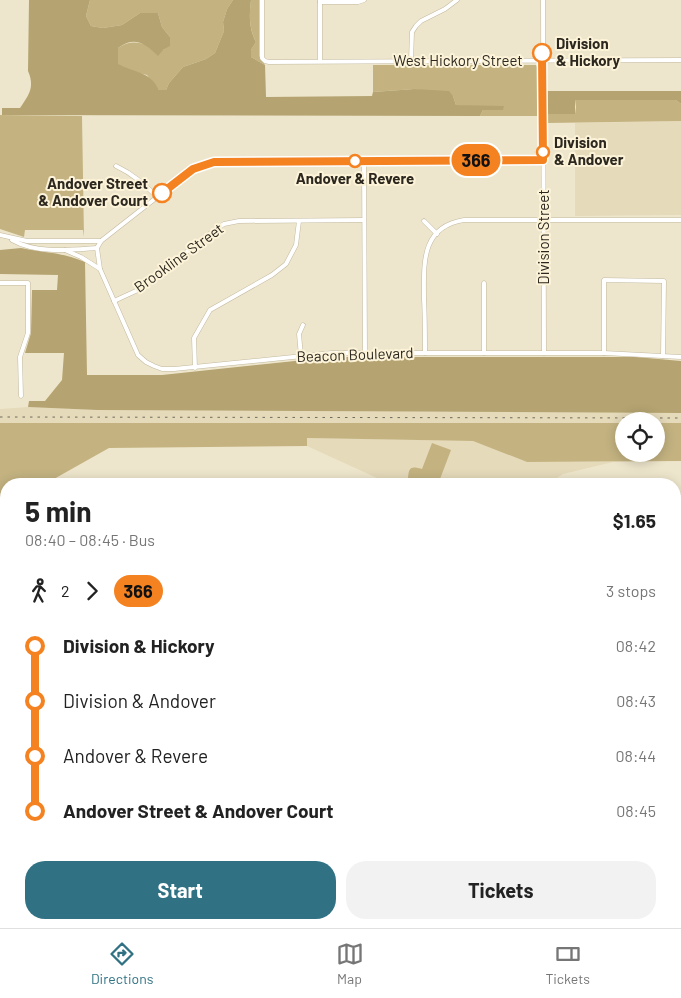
<!DOCTYPE html>
<meta charset="utf-8">
<style>
:root{--surface:#fff;--page:#f2f2f2;--text:#222;--muted:#767676;--line:#e0e0e0;--accent:#307284}
body{margin:0;font-family:Barlow,sans-serif;background:var(--page);color:var(--text);height:100vh;display:flex;flex-direction:column;font-size:19px;white-space:nowrap}
*{box-sizing:border-box;margin:0}
p{font-size:16px;color:var(--muted)}
.icon{flex:none;width:28px;height:28px;fill:none;stroke:currentColor;stroke-width:2;stroke-linecap:round;stroke-linejoin:round}
.map{position:relative;flex:1;overflow:hidden}
.panel{position:absolute;left:0px;top:478px;width:681px;height:451px;display:flex;flex-direction:column;background:var(--surface);border-radius:20px 20px 0 0;box-shadow:0 2px 12px #0003}
.panel>*{flex:none}
.badge{padding:0 10px;border-radius:16px;font-size:18px;line-height:32px}
.buttons{position:absolute;left:615px;top:412px;display:grid;gap:10px}
.buttons a{display:grid;place-items:center;width:50px;height:50px;border-radius:50%;background:var(--surface);box-shadow:0 2px 12px #0003;font-size:25px}
.map>.badge{position:absolute;translate:-50% -50%;box-shadow:0 0 0 2px #fff}
.legs{display:flex;align-items:center;gap:8px;height:55px;padding:0 25px;font-size:16px}
.legs p{margin-inline-start:auto}
.summary{display:flex;align-items:center;justify-content:space-between;height:85px;padding:0 25px}
h1{font-size:28px;font-weight:700;line-height:38px}
.primary-button{display:flex;gap:10px;margin-top:auto;padding:10px 25px}
.primary-button a{flex:1;height:58px;border-radius:20px;background:var(--accent);color:#fff;font-size:20px;font-weight:700;line-height:58px;text-align:center}
.primary-button a+a{background:var(--page);color:var(--text)}
ul{padding:0 25px;list-style:none}
li{display:flex;align-items:center;gap:18px;height:55px;font-size:19px}
li i{display:grid;place-items:center;width:8px;height:100%;margin:0 6px;background:currentColor}
li i::after{content:'';width:12px;height:12px;margin:-6px;border:4px solid;border-radius:50%;background:var(--surface)}
li p{margin-inline-start:auto}
li:first-child i{background:linear-gradient(#0000 50%,currentColor 0)}
li:last-child i{background:linear-gradient(currentColor 50%,#0000 0)}
.dock{display:flex;justify-content:space-around;align-items:center;height:70px;border-top:1px solid var(--line);background:var(--surface);font-size:14px;color:var(--muted)}
.dock a{display:grid;justify-items:center;gap:2px}
.dock .current{color:var(--accent)}
.map>svg:first-child{display:block}
.built{fill:#e5daba}
.green{fill:#c4b381}
.forest{fill:#b5a471}
.lines{fill:none;stroke-linecap:round;stroke-linejoin:round}
.minor-casing{stroke:#c2b9a0;stroke-width:5}
.tertiary-casing{stroke:#c2b9a0;stroke-width:5.5}
.minor{stroke:#fff;stroke-width:4}
.tertiary{stroke:#fff;stroke-width:4.5}
.rail{stroke:#716b5c;stroke-width:1;stroke-dasharray:2.5 5;stroke-linecap:butt}
.line-1-casing{stroke:#fff;stroke-width:11}
.line-1{stroke:#f58220;stroke-width:8}
.stop-1-dot{fill:#fff;stroke:#f58220;stroke-width:2.5}
.labels{text-anchor:middle;stroke-width:4;stroke-linejoin:round;paint-order:stroke}
.stop-label{font-size:15px;font-weight:bold;fill:#2c281f;stroke:#fcf3d9;text-anchor:start}
.street-label{font-size:15px;fill:#2c281f;stroke:#fcf3d9}
</style>
<div class="map">
<svg width="681" height="928" viewBox="0 0 681 928">
<rect width="100%" height="100%" fill="#eee6cc"/>
<g class="built">
<path d="M681 121V215L575 216V123Z"/>
<path d="M28 407 97 410 681 413V423H656V421H624V423H0V409Z"/>
<path d="M307 438 473 441 527 462H613L563 474 548 484H390L307 446Z"/>
<rect x="0" y="610" width="6" height="64"/>
</g>
<g class="green">
<path d="M90 0H233L227 9 223 22 224 31 215 53 206 59 183 67 169 83 166 90H159L147 75 132 71 118 65V48C133 37 146 45 163 50L169 46 170 37 162 27 158 13H140L122 25 103 28 91 26 86 16Z"/>
<path d="M251 0H259V56L265 65 251 57V50L256 42C249 28 249 15 251 0Z"/>
<path d="M373 65H536L539 70V116H480L483 110H503L456 105 453 96 414 89 373 92Z"/>
<path d="M575 100H676L681 104V121L547 123 546 114H575L576 107Z"/>
<path d="M0 115 82 116 84 237 83 230H25L24 237 0 229Z"/>
<path d="M0 423H624V454H656V423H681V461L527 462 473 441 307 438V446L109 448 45 484H6V581L0 587Z"/>
<path d="M432 443 451 450 440 479 448 484H439L431 481 430 484H420L421 482 408 478C409 467 411 466 422 469Z"/>
<path d="M6 592V610H0V597Z"/>
<path d="M675 686H681V928H233V923L675 922Z"/>
<rect x="0" y="687" width="6" height="34"/>
</g>
<g class="forest">
<path d="M29 0H90L86 16 91 26 103 28 122 25 140 13H158L162 27 170 37V46L163 50 158 56C145 43 134 36 118 48V64C135 73 150 71 159 90H166L169 83 183 67 206 59 215 53 224 31 223 22 227 9 233 0H251C249 15 249 29 256 42L251 50V57L265 65 266 97 372 96 373 92 414 89 449 91 453 96 456 105 504 106 503 110H483L480 116 2 115V108H20C29 95 35 87 28 71Z"/>
<path d="M546 91H681V104L676 100H575V114H546Z"/>
<path d="M21 248C45 253 61 252 85 262L87 375H162L333 357H636L681 361V413L97 410 28 407 29 401H45L62 380 64 353H25L31 333 32 290H57L58 275 0 274V250Z"/>
<path d="M675 686H681V851L680 861 675 867Z"/>
<path d="M438 922H665L668 926 681 927V928H435L439 926Z"/>
<path d="M263 923V922L409 923 407 928H263Z"/>
</g>
<g class="lines">
<g class="minor-casing">
<g id="minor">
<path d="M262 0V58L265 61 269 62 681 60"/>
<path d="M320 0V61"/>
<path d="M543 0 544 353"/>
<path d="M320 2H358L364 0"/>
<path d="M411 61 412 32 416 26 421 21 445 9 457 0"/>
<path d="M364 161 365 353"/>
<path d="M116 166C133 174 144 184 157 197"/>
<path d="M424 221 437 234"/>
<path d="M0 235 27 241H101"/>
<path d="M12 240C37 254 69 250 97 248"/>
<path d="M65 250 81 257 100 269 138 355 146 362 154 366 162 369H174L332 353H604L681 357"/>
<path d="M100 269 97 248 101 241 193 169 214 162 543 160"/>
<path d="M0 283H28V333L20 357 21 396"/>
<path d="M484 283V353"/>
<path d="M114 301 138 290 216 229 224 224 239 221 364 220"/>
<path d="M425 353C425 335 425 317 424 299 424 265 420 227 464 220H681"/>
<path d="M604 353V280L664 281 663 356"/>
<path d="M301 356 299 334 303 325"/>
<path d="M195 368 194 338 210 310 272 275 286 264 296 245 299 221"/>
<path d="M120 484 137 482 296 484"/>
<path d="M675 497H681"/>
<path d="M675 568H681"/>
<path d="M0 593 6 587"/>
<path d="M675 635H681"/>
<path d="M102 922 105 928"/>
<path d="M173 922 179 928"/>
<path d="M228 922V928"/>
<path d="M82 928 94 922"/>
</g>
</g>
<g class="tertiary-casing">
<g id="tertiary">
<path d="M0 680H6"/>
<path d="M675 682H681"/>
</g>
</g>
<use href="#minor" class="minor"/>
<use href="#tertiary" class="tertiary"/>
<path class="rail" d="M0 417 681 418"/>
</g>
<g class="lines">
<g class="line-1-casing">
<path id="line-1" d="M162 193 193 169 214 162 543 160 542 53"/>
</g>
<use href="#line-1" class="line-1"/>
</g>
<g class="stop-1-dot">
<circle cx="542" cy="53" r="9"/>
<circle cx="543" cy="152" r="6"/>
<circle cx="355" cy="161" r="6"/>
<circle cx="162" cy="193" r="9"/>
</g>
<g class="labels">
<g class="stop-label">
<text x="556" y="49">Division<tspan x="556" dy="17">&amp; Hickory</tspan></text>
<text x="554" y="148">Division<tspan x="554" dy="17">&amp; Andover</tspan></text>
<text x="355" y="184" text-anchor="middle">Andover &amp; Revere</text>
<text x="148" y="189" text-anchor="end">Andover Street<tspan x="148" dy="17">&amp; Andover Court</tspan></text>
</g>
<g class="street-label">
<text x="458" y="66">West Hickory Street</text>
<text transform="translate(544 237) rotate(-90)" y="5">Division Street</text>
<text transform="translate(179 258) rotate(-36)" y="5">Brookline Street</text>
<text transform="translate(355 355) rotate(-2)" y="5">Beacon Boulevard</text>
</g>
</g>
</svg>
<div class="buttons">
<a><svg class="icon" aria-label="locate" viewBox="0 0 24 24"><circle cx="12" cy="12" r="6"/><path d="M12 2v4M12 18v4M2 12h4M18 12h4"/></svg></a>
</div>
<b class="badge" style="left:476px;top:160px;background:#f58220;color:#111">366</b>
<section class="panel">
<div class="summary"><div><h1>5 min</h1><p>08:40 – 08:45 · Bus</p></div><b>$1.65</b></div>
<div class="legs"><svg class="icon" aria-label="walk" viewBox="0 0 24 24"><circle cx="13" cy="4" r="2"/><path d="M13 8l-2 6 4 7M11 14l-3 7M7 12l3-4h3l4 4"/></svg>2<svg class="icon" aria-label="forward" viewBox="0 0 24 24"><path d="M9 5l7 7-7 7"/></svg><b class="badge" style="background:#f58220;color:#111">366</b><p>3 stops</p></div>
<ul>
<li><i style="color:#f58220"></i><b>Division &amp; Hickory</b><p>08:42</p></li>
<li><i style="color:#f58220"></i><span>Division &amp; Andover</span><p>08:43</p></li>
<li><i style="color:#f58220"></i><span>Andover &amp; Revere</span><p>08:44</p></li>
<li><i style="color:#f58220"></i><b>Andover Street &amp; Andover Court</b><p>08:45</p></li>
</ul>
<div class="primary-button"><a>Start</a><a>Tickets</a></div>
</section>
</div>
<nav class="dock">
<a class="current"><svg class="icon" aria-label="directions" viewBox="0 0 24 24"><path d="M12 3l9 9-9 9-9-9zM9 14v-3h6M13 9l2 2-2 2"/></svg>Directions</a>
<a><svg class="icon" aria-label="map" viewBox="0 0 24 24"><path d="M3 6l6-2 6 2 6-2v14l-6 2-6-2-6 2zM9 4v14M15 6v14"/></svg>Map</a>
<a><svg class="icon" aria-label="tickets" viewBox="0 0 24 24"><path d="M3 7h18v10H3zM15 7v10"/></svg>Tickets</a>
</nav>
